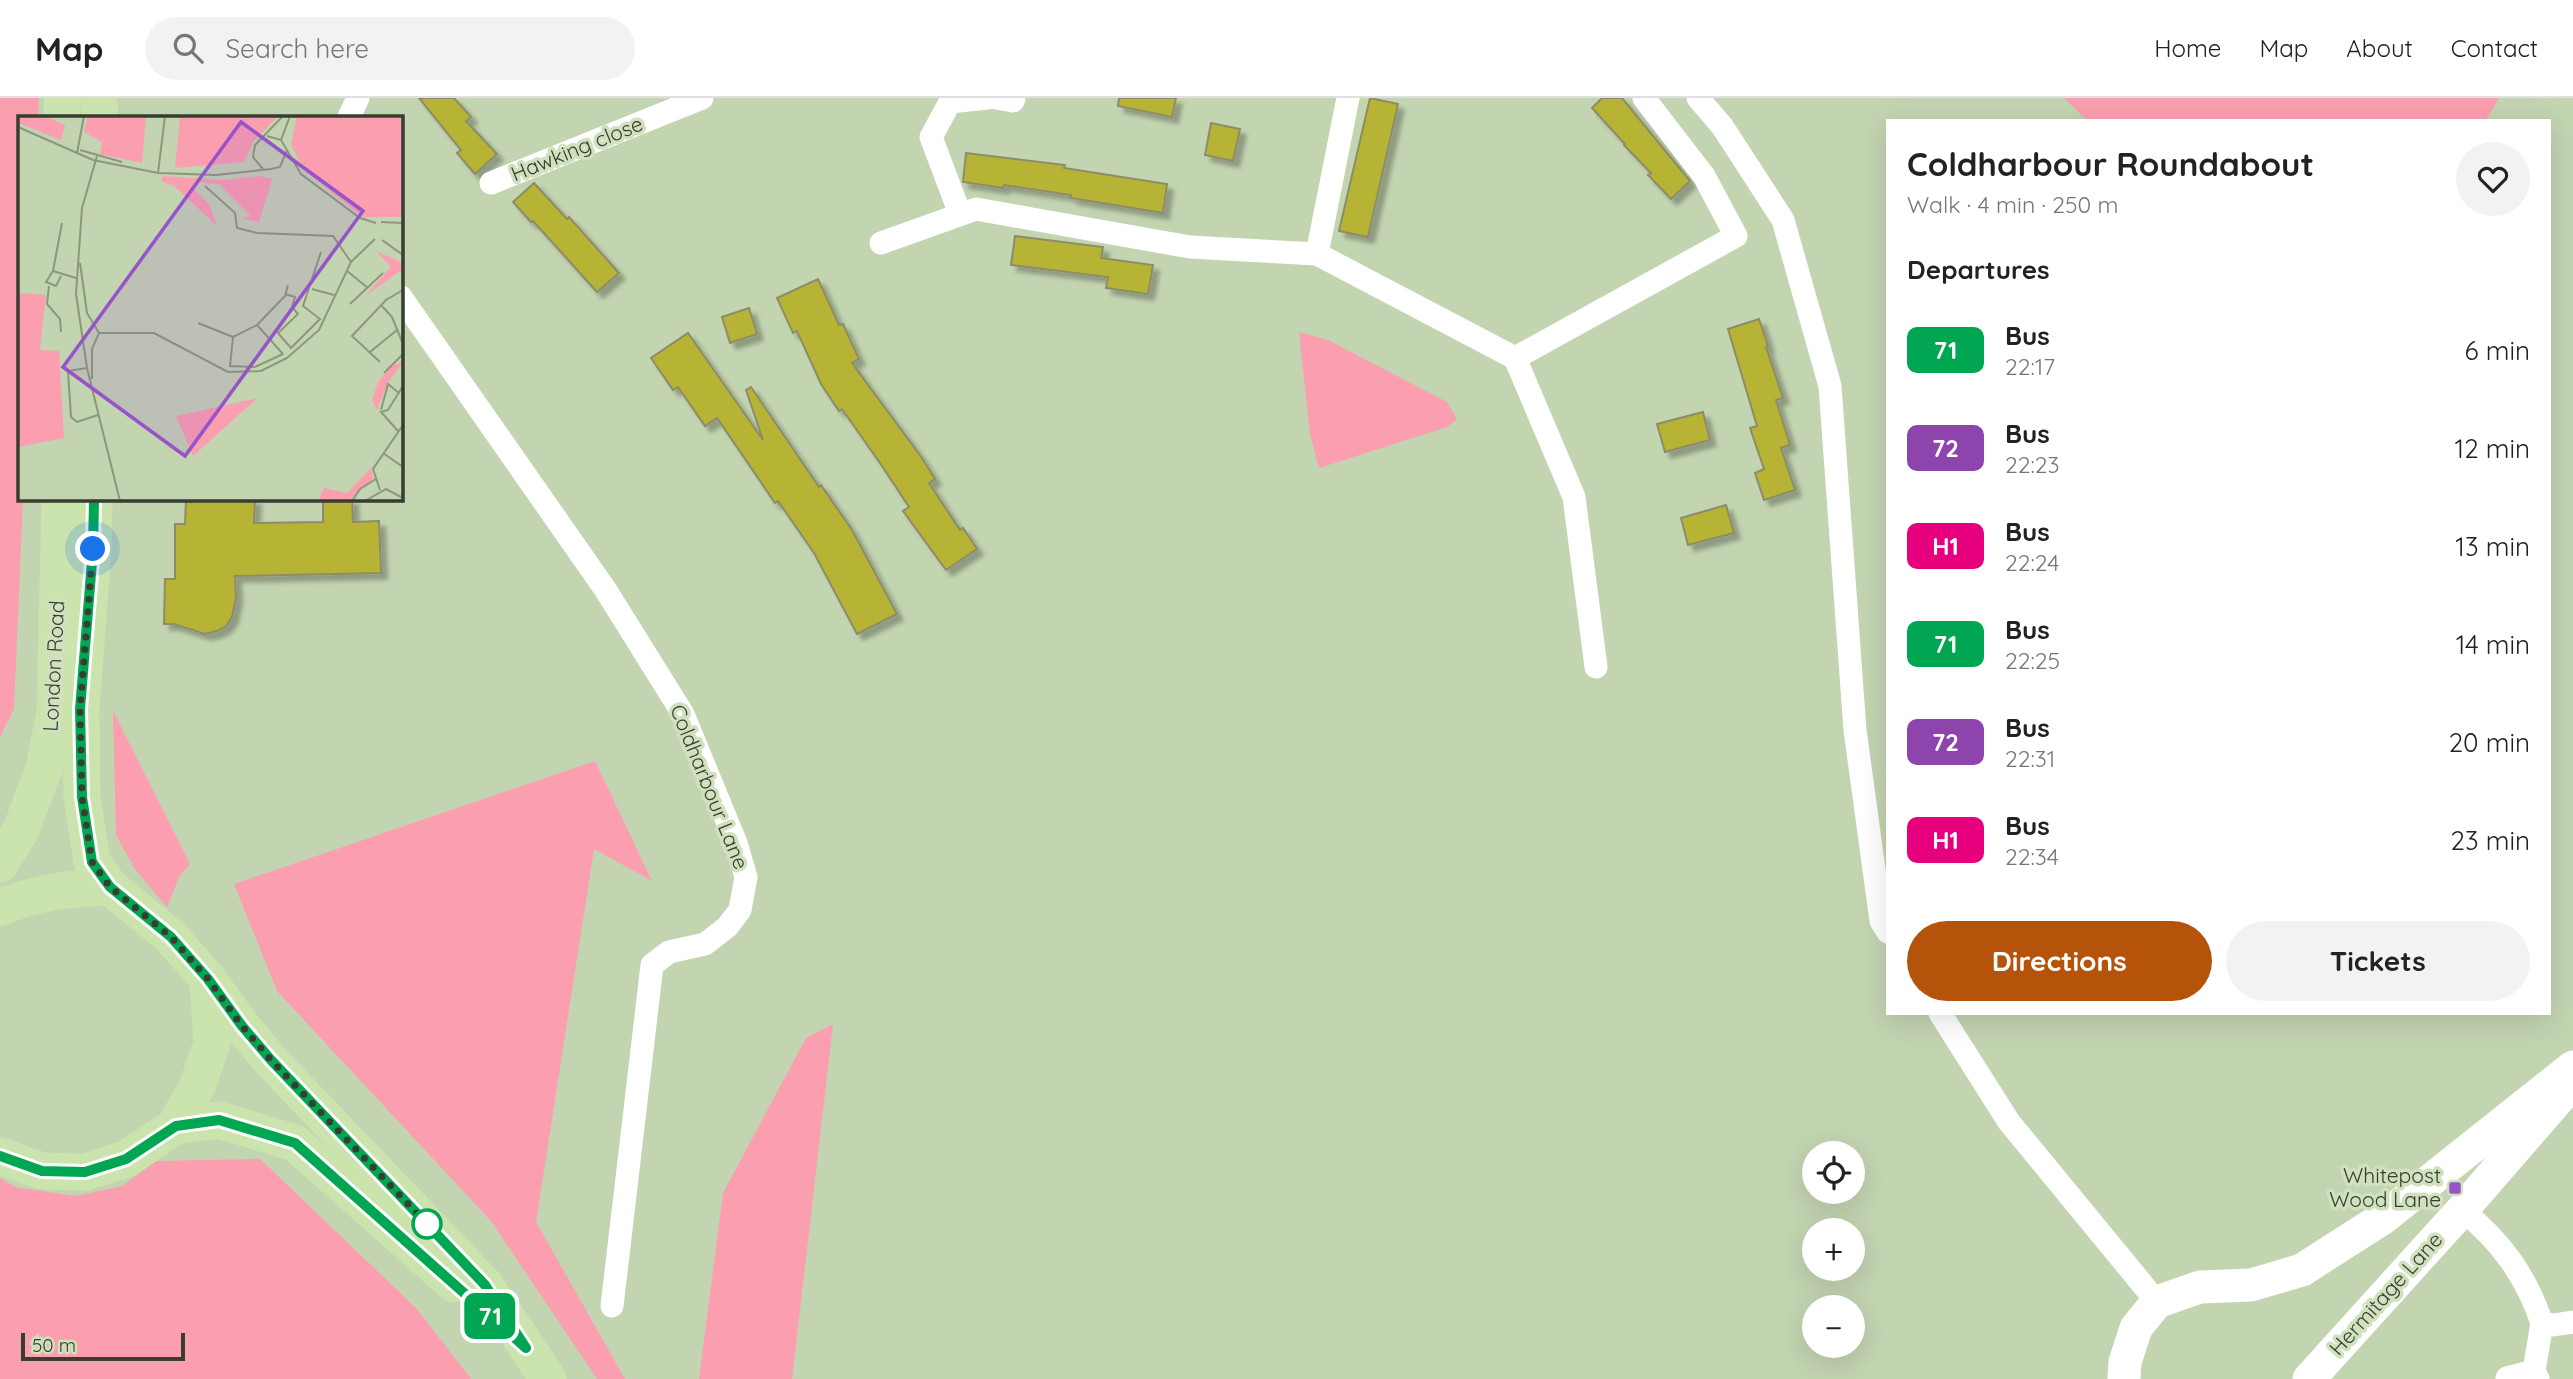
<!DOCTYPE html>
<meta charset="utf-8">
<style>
:root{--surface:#fff;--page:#f2f2f2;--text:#222;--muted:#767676;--line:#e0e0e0;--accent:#b45309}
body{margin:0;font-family:Quicksand,sans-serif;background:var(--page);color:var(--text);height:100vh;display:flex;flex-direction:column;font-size:26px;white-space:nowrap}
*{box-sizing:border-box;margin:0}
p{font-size:23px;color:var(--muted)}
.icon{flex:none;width:38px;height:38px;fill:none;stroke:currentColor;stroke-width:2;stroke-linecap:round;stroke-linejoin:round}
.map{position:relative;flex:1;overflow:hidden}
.sheet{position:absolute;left:1886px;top:21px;width:665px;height:896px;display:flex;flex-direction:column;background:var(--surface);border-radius:0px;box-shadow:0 7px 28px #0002}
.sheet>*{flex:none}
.badge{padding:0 14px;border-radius:10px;font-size:24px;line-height:46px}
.buttons{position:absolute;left:1802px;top:1043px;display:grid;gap:14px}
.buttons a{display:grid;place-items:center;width:63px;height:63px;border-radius:50%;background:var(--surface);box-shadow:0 7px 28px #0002;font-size:35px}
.scale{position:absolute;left:21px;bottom:18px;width:164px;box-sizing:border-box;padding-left:7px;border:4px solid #373d30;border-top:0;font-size:19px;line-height:24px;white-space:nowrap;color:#373d30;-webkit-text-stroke:5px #d0e1be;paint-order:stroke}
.you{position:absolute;width:35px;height:35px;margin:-18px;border:5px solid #fff;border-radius:50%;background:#1a73e8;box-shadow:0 0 0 10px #1a73e833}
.map>.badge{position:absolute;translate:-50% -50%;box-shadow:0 0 0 4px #fff}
h2{padding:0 21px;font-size:26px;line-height:63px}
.round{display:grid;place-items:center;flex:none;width:74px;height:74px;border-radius:37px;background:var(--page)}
.headline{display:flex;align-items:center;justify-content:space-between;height:119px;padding:0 21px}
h1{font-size:33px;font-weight:800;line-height:52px}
.cta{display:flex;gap:14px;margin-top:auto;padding:14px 21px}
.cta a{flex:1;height:80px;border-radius:42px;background:var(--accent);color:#fff;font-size:28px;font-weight:800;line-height:80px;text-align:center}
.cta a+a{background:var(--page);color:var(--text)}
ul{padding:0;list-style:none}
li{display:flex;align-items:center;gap:21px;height:98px;padding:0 21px}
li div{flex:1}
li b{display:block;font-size:26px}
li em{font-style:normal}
li .badge{min-width:77px;font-weight:700;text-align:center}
header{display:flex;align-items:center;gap:42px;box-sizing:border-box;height:98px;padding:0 35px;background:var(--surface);border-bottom:2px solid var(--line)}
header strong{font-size:33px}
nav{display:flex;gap:38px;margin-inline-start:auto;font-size:24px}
.search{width:490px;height:63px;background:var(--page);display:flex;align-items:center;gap:18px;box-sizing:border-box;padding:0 24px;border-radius:38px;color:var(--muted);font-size:26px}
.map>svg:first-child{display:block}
.green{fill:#fb9eaf}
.building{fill:#b7b434;stroke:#8c8c69;stroke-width:2;filter:url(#shadow)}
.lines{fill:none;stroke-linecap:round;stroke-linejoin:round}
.street{stroke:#fff;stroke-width:23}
.secondary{stroke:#fff;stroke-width:33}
.primary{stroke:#cbe3ac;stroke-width:37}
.line-casing{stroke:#fff;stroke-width:16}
.line{stroke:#00a651;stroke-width:10}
.walk{stroke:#373d30;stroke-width:7;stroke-dasharray:0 12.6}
.poi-dot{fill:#9753c8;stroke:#d0e1be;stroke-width:2.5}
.stop-dot{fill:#fff;stroke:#00a651;stroke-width:3.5}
.labels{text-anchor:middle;stroke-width:7;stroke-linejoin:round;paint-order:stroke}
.street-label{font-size:21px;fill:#373d30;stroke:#d0e1be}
.poi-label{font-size:21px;fill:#373d30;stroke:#d0e1be;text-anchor:end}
.inset-road{fill:none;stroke:#8b987d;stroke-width:2}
.view{fill:#9753c8;fill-opacity:0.15;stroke:#9753c8;stroke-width:3.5}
.inset-edge{fill:none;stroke:#373d30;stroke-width:3.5}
</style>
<header>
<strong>Map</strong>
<div class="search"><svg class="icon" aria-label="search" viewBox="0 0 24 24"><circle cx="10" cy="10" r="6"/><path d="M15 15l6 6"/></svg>Search here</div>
<nav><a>Home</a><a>Map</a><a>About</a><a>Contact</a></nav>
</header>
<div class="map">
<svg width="2573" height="1281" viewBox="0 0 2573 1281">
<defs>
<filter id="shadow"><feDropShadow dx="6" dy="6" stdDeviation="2" flood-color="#0004"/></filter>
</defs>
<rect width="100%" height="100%" fill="#c3d4b1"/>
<g class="green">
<path d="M0 0H39L38 19H19V401H23L14 611 0 639Z"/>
<path d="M2064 0H2499L2485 23H2088Z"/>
<path d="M1299 234 1328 242 1447 304 1457 321 1447 329 1319 370 1310 336Z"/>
<path d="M113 613 190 766 180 777 167 809 135 771 116 737Z"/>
<path d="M595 663 652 783 594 751 536 1124 625 1281H597L491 1123 277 893 234 786Z"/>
<path d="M833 926 792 1281H699L723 1095 806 940Z"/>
<path d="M260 1061 417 1211 471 1281H0V1080L15 1089 76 1098 122 1088 157 1063Z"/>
</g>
<g class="building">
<path d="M419 0H454L471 19 466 23 497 56 475 76 457 55 461 52Z"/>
<path d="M1119 0H1176L1172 19 1118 8Z"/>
<path d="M1370 0 1398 6 1368 139 1339 133Z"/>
<path d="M1602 0H1622L1690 83 1671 101 1648 77 1651 75 1624 47 1625 46 1592 10Z"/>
<path d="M1211 25 1240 31 1233 63 1205 57Z"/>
<path d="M966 55 1065 67 1064 70 1167 86 1163 115 1071 100V97L1004 87 1003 90 963 84Z"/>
<path d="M534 85 567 121 569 119 619 175 597 194 533 123 531 124 513 104Z"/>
<path d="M1015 138 1103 149 1101 160 1153 167 1148 196 1106 190 1108 179 1011 167Z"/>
<path d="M818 181 839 227 843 226 859 261 852 265 922 360 935 381 929 385 960 432 963 430 977 451 946 472 903 413 909 409 882 368 842 311 839 313 821 286 797 233 793 235 777 200Z"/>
<path d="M749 210 757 236 730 245 722 219Z"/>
<path d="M1759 221 1768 248 1766 249 1783 300 1776 302 1790 347 1781 350 1795 392 1764 402 1755 375 1764 371 1750 330 1757 328 1728 231Z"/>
<path d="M688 235 763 342 746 292 751 289 819 389 821 387 852 432 897 516 857 536 814 455 778 403 775 405 717 320 705 328 678 289 673 292 651 260Z"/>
<path d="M1703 314 1710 342 1665 354 1657 326Z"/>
<path d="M186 401H255L254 425 323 424V401H352L353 424 379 423 381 475 235 478 236 500 232 519 226 528 217 533 205 536 174 526H164L165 481H175V426H185Z"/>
<path d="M1726 407 1734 435 1688 447 1681 420Z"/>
</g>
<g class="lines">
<g class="street">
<path d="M996 0 1013 3 1014 0"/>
<path d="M1348 0 1317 156 1515 260"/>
<path d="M1698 0 1722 28 1783 122 1830 288 1855 632 1881 823 1888 834"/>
<path d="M349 19 358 0"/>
<path d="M491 85 702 0"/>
<path d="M960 116 931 39 950 4 987 0"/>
<path d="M881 145 976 111 1190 149 1317 156"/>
<path d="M401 199 605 491 683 616 736 745 746 779 740 812 727 829 705 846 669 854 652 867 612 1208"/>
<path d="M1596 569 1574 399 1515 260 1736 138 1704 78 1644 0"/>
<path d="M1940 915 2009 1024 2157 1204"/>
<path d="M2462 1112C2501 1143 2526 1178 2542 1225L2553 1227 2573 1224"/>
<path d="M2507 1280 2534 1273"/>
<path d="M2538 1281 2534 1273 2542 1225"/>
</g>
<g class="secondary">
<path d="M2124 1281 2125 1264 2136 1230 2157 1204 2200 1189 2251 1187 2302 1172 2383 1120 2573 969"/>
<path d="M2309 1281 2462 1112 2561 998"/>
</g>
<g class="primary">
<path d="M62 0V19"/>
<path d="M99 0 100 19"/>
<path d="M94 401 93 451 81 611 82 699 92 764 110 789 171 839 208 881 242 928 271 963 485 1187 548 1281"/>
<path d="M0 766 21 732 44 670 55 614 60 401"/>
<path d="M0 810C35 794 72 790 110 789"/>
<path d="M175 1028 219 1022 295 1045 454 1186"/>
<path d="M0 1058 42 1073 85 1074 126 1061 175 1028 197 989 212 945 208 881"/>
</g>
</g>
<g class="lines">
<g class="line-casing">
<path id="line" d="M0 1058 42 1073 85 1074 126 1061 176 1028 219 1022 295 1045 526 1250 485 1187 271 962 242 928 208 881 171 839 110 789 92 764 82 699 80 611 93 451 94 401"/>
</g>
<use href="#line" class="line"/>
<path class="walk" d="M93 451 80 611 82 699 92 764 110 789 171 839 208 881 242 928 271 962 431 1130 427 1126"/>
</g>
<rect class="poi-dot" x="2448" y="1083" width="14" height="14" rx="3.5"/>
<circle class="stop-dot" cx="427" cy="1126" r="14"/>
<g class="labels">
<g class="street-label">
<text transform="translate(577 51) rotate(-22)" y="7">Hawking close</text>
<text transform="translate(54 568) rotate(-87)" y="7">London Road</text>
<text transform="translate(709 689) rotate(68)" y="7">Coldharbour Lane</text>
<text transform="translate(2386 1196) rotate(-48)" y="7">Hermitage Lane</text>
</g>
<g class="poi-label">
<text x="2441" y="1085">Whitepost<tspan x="2441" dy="24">Wood Lane</tspan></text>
</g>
</g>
<g transform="translate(18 18)">
<rect width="385" height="385" fill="#c3d4b1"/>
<path d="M0 0H27L47 9 43 24 0 7ZM70 0H128L124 47 82 38 84 26 66 16ZM162 0H260L235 26 226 46 157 52ZM279 0H385V101H345L286 54 273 29ZM145 60 204 64 241 60 254 63 241 106 225 103 232 99 201 68 177 66 175 73 191 88 199 110 156 70 143 65ZM358 135 385 147V153L347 180 373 151ZM0 177 28 179 22 234 41 235 46 322 0 331ZM385 247 370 266 359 294 354 284 360 266 376 248ZM240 282 227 293 175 340 158 300ZM353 352 355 363 331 385H300L306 372 329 377Z" fill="#fb9eaf"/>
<path class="inset-road" d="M0 11 75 44 140 57 198 59 253 53 262 51 269 34M249 20 263 24 283 58 342 102 358 107M263 24 272 0M62 34 104 46M59 37 66 0M79 40 64 92 58 178 69 252 102 385M245 53 235 41 237 29 265 0M140 57 147 0M187 70 217 97 219 112 239 117 315 120 333 146M363 106 385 107M364 124 385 139M62 147 69 197 81 217 74 233V263M35 155 44 107M329 155 350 172M43 160 38 170 28 166 35 155 58 162M31 170 29 188 42 203 43 216M294 173 316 179M267 178 277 181 274 191 280 198 260 217 273 232 302 203 285 190 303 136M332 188 365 157M364 190 374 201 385 228M180 207 215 221 212 250 237 251 265 238M239 209 267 180 270 169M81 217H136L210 256 243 255 269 242 301 214 333 146 357 123M215 221 239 209 265 238M352 236 379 214M362 246 334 220 368 184 385 174M69 252 50 255 53 301 59 306 80 299M366 257 385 238M363 294 370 268 381 277M380 315 363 296 370 294 385 270M365 337 385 351M362 374 355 353 385 309M334 385 342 373 358 363M347 385 368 373 385 382"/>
<path class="view" d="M223 6 345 95 167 340 45 251Z"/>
<rect width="385" height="385" class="inset-edge"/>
</g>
</svg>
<div class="buttons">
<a><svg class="icon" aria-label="locate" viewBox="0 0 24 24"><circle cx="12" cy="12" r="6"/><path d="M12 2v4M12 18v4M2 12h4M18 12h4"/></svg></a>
<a>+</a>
<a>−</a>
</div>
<div class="scale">50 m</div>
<div class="you" style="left:93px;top:451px"></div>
<b class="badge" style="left:490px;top:1218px;background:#00a651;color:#fff">71</b>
<section class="sheet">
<div class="headline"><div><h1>Coldharbour Roundabout</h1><p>Walk · 4 min · 250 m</p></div><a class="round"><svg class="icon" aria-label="heart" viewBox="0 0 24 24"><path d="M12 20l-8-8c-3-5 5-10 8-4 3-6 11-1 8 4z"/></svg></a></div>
<h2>Departures</h2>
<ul>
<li><span class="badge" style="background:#00a651;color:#fff">71</span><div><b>Bus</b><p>22:17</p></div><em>6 min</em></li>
<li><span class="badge" style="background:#8e44ad;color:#fff">72</span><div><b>Bus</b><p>22:23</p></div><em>12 min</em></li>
<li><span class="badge" style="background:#e6007e;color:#fff">H1</span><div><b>Bus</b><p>22:24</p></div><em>13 min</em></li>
<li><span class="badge" style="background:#00a651;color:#fff">71</span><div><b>Bus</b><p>22:25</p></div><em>14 min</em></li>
<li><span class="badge" style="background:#8e44ad;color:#fff">72</span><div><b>Bus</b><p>22:31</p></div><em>20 min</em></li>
<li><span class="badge" style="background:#e6007e;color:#fff">H1</span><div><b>Bus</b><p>22:34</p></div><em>23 min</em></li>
</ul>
<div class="cta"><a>Directions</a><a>Tickets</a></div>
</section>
</div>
